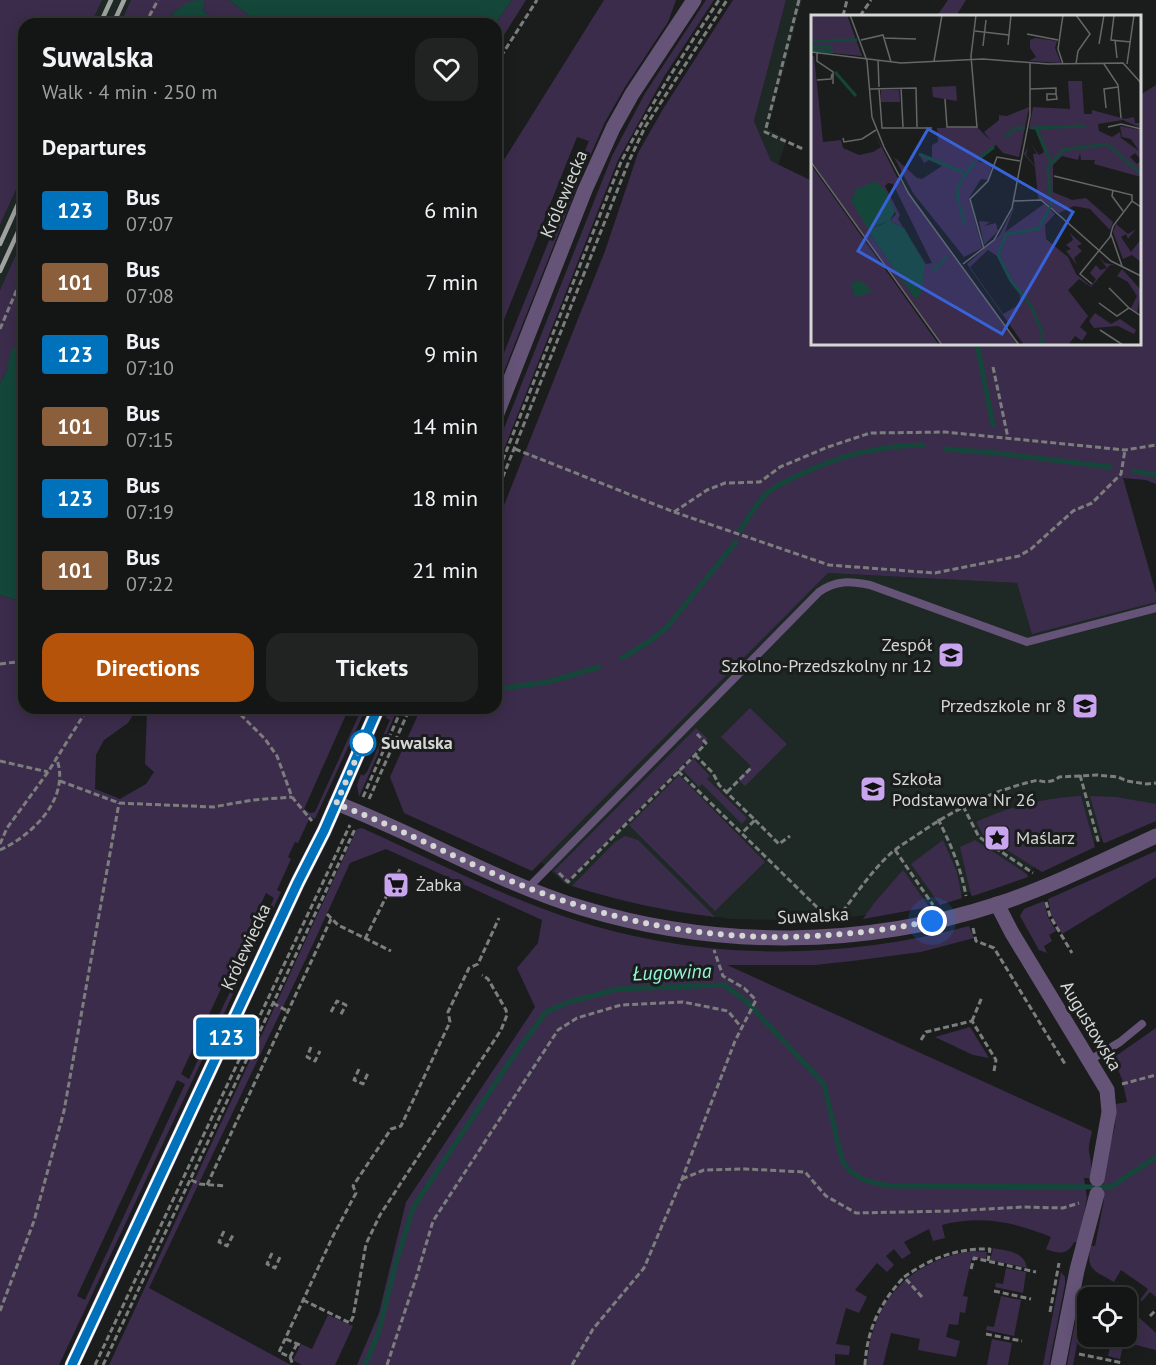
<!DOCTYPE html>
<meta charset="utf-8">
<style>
:root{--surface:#141615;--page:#212322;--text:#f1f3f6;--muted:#9d9fa0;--line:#333534;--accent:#b45309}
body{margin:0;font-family:"PT Sans",sans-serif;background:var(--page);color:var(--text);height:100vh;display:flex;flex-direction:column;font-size:22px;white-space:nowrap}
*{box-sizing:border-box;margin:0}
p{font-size:20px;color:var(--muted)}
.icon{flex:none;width:33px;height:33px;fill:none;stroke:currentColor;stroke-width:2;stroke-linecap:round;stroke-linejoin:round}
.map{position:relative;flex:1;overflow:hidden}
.sheet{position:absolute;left:18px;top:18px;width:484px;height:696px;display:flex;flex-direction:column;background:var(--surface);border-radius:18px;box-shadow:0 3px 15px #0003,0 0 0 2px var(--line)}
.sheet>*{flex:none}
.badge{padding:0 12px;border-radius:4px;font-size:21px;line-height:39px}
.fabs{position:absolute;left:1077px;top:1287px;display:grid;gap:12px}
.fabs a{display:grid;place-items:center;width:60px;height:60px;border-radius:12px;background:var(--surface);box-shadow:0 3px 15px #0003,0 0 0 2px var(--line);font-size:30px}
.you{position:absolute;width:30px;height:30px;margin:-15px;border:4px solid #fff;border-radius:50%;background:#1a73e8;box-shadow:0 0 0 9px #1a73e833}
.map>.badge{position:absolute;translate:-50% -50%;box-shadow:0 0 0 3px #fff}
h2{padding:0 24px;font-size:22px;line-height:54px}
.round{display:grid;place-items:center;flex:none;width:63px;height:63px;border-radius:18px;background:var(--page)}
.summary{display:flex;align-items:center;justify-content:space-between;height:102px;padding:0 24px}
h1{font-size:28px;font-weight:700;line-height:45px}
.button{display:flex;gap:12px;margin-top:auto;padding:12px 24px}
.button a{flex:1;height:69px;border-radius:18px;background:var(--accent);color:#fff;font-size:24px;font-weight:700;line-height:69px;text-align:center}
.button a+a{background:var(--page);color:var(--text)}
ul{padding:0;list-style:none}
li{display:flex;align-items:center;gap:18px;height:72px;padding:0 24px}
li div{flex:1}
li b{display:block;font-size:22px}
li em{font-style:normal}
li .badge{min-width:66px;font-weight:700;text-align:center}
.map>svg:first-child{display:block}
.built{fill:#1e2824}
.green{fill:#3c2c4c;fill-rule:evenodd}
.water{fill:#14473a}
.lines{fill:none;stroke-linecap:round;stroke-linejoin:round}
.stream{stroke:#14473a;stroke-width:5}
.path{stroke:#7b7e7d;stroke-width:3;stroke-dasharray:6 3;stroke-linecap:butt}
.service{stroke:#655478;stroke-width:8}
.minor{stroke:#655478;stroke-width:15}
.tertiary{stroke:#655478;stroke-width:15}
.rail{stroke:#a0a3a2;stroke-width:4.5}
.line-casing{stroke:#fff;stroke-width:14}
.line{stroke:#0072bc;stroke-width:9}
.walk{stroke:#d4d7d6;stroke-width:6;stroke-dasharray:0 10.8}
.stop-dot{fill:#fff;stroke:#0072bc;stroke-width:3}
.labels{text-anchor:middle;stroke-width:6;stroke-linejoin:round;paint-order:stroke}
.street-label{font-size:18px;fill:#d4d7d6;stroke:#1a1d1c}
.poi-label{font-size:18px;fill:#d4d7d6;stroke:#1a1d1c;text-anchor:start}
.stop-label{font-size:18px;font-weight:bold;fill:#d4d7d6;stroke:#1a1d1c;text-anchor:start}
.water-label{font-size:20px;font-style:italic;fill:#93f6d8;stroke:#1a1d1c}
.inset-river{fill:none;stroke:#14473a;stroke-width:3}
.inset-road{fill:none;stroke:#646766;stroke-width:1.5}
.view{fill:#3863d8;fill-opacity:0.15;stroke:#3863d8;stroke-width:3}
.inset-edge{fill:none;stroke:#d4d7d6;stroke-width:3}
</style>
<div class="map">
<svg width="1156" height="1365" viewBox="0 0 1156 1365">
<rect width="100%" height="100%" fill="#1a1d1c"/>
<g class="built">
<path d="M102 0H131L120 24H91Z"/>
<path d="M786 0H802L768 129 787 139 778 165 771 161 754 121Z"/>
<path d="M24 172V237L0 290V225Z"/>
<path d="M1122 478 1156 592V814L993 886 899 911 842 918 780 920 732 919 677 912 619 900 565 884 541 862 828 573 1018 583Z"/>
</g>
<g class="green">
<path d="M0 0H102L91 24H24V172L0 225Z"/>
<path d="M131 0H229L260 24H222L203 11 205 1C186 0 174 10 164 24H120Z"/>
<path d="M512 0H526L497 46 496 24H495Z"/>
<path d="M604 0H676L668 22 625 87 605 122 579 181 497 389V370L589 141 577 137 497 337V171Z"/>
<path d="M706 0H714L665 75 618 160 497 467V446L612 156 644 95Z"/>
<path d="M733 0H786L754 121 771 161 812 181V344H1140V95L1156 85V484L1146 480 1123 478 1156 594V602L1032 634 1017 583 828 573 532 871 404 813 390 777 421 708H496L497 523 605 251 638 153 663 109Z"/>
<path d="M948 0H966L956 16H937Z"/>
<path d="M24 237V300L17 321 22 330 21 338 11 353 7 370 0 383V290Z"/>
<path d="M0 595 20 601 24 600V708H349L304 809 310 813 315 812 362 708H366L315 819 310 817 298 843 295 842 288 857 291 859 277 890 281 892 59 1365H0ZM137 709 147 712 145 764 154 772 146 784 120 799 95 789 96 755 104 740 128 723ZM266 893 274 898 189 1079 181 1074ZM177 1080 185 1084 85 1300 77 1296Z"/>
<path d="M390 708H398L359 797 357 785 361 774 363 776 367 772 390 720 386 718Z"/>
<path d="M750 708 787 744 745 786 738 779 751 766 721 737Z"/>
<path d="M696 728 708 739 566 883 554 871Z"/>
<path d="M693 758 710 776 707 779 747 818 742 824 702 784 699 787 682 769Z"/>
<path d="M679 775 765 862 715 911 629 825Z"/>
<path d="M1081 796 1095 847 1042 872 983 835 976 822C1009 806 1045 798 1081 796Z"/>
<path d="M1090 796 1116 797 1156 804V821L1105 843 1103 842Z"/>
<path d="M362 828C424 856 485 888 549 911 683 961 831 963 969 926L974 938 921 952 852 961 815 965H727L1092 1131C1091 1137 1088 1146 1089 1152 1091 1161 1092 1167 1090 1178H1084L1087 1198 1078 1242H1074C1068 1255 1058 1254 1046 1249L1051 1237C1015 1222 981 1215 942 1225L945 1238 933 1241 929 1229 904 1242 911 1253 902 1259 894 1249 886 1256 894 1265 887 1272 877 1263 855 1290 867 1297 859 1313 846 1308 836 1344 850 1346 849 1355 835 1354V1365H357L379 1313 406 1202 535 1007 517 968 538 943 542 920 386 849 350 863 314 942 149 1288 291 1365H109L357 829Z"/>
<path d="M625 836 638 840 715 917C666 911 620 901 572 886L615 842Z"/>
<path d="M943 840 957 872 962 898 940 905 911 864Z"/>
<path d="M975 840 1027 874 1028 877 973 896 971 895 960 847Z"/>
<path d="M1156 851V877L1062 934 1051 915 1048 899Z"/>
<path d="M903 870 929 907 863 919 875 902Z"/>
<path d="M1044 901 1048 917 1056 931 1049 935 1052 941 1044 946 1047 953 1039 950 1020 916 1024 909Z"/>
<path d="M970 1027 989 1058 973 1055 935 1037Z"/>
<path d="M1156 1028V1297L1150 1292 1142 1301 1140 1300 1148 1289 1121 1270 1114 1282C1095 1271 1085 1270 1091 1246H1095L1104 1200 1103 1174 1115 1126 1116 1104 1127 1102 1122 1079 1113 1058Z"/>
<path d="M993 1248C1007 1251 1024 1251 1027 1268L990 1260Z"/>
<path d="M973 1251 987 1252 986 1259 972 1257 963 1296 968 1297 965 1313 960 1312 958 1325 949 1324 946 1337 960 1341 956 1357 918 1350 920 1339 891 1333 883 1365H867C871 1301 910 1260 973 1251Z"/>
<path d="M1006 1268 1026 1272 1023 1293 995 1287 996 1283 1003 1284Z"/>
<path d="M1061 1272 1065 1277V1284L1049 1365H1043Z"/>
<path d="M1088 1287 1073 1365H1067L1080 1296Z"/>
<path d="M1001 1296 1021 1300 1014 1336 986 1330 987 1326 994 1327Z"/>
<path d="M1127 1311 1133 1312 1156 1333V1350L1124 1342 1120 1359 1108 1356 1112 1337 1126 1336Z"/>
<path d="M328 1315 353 1326 335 1365H302L293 1360 301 1344 312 1349Z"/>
<path d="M992 1339 1012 1343 1008 1365H987Z"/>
</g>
<g class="water">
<path d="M197 0 205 1 203 11 222 24H164C173 12 182 3 197 0Z"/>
<path d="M229 0H512L495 24H260Z"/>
<path d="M24 300V600L20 601 0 595V383L7 370 10 353 21 338 22 330 17 321Z"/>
</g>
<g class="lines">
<g class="stream">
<path d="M977 344 993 425"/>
<path d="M946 449 996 453 1110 467"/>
<path d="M1134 471 1156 475"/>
<path d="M740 530C748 519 755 506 764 496 773 486 787 481 799 475 840 455 878 446 923 445"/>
<path d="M622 658 650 641 667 627 736 542"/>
<path d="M496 689 548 682 599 667"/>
<path d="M365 1365 378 1334 395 1266 413 1208 510 1061 546 1012 566 1003 618 989 724 985 745 1000 824 1084 842 1160C853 1180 871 1183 892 1186L1111 1187 1156 1157"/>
</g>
<g class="path">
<path d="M799 0 765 132 803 149"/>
<path d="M843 16 847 0"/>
<path d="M860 16 871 0"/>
<path d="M145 24 158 0"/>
<path d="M496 64 537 0"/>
<path d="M0 329 24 273"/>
<path d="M993 367 1008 438"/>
<path d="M515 449 674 512 829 565 935 573 1019 556 1031 549 1073 511 1092 503 1121 474 1125 450"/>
<path d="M496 477 621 162C650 105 684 53 719 0"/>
<path d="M496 494 629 161 645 127 727 0"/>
<path d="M674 512 707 490 725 483 760 482 780 467 828 447 870 433 945 432 1125 450 1156 445"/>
<path d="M0 664 24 661"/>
<path d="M234 708 265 739 277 756 292 797 312 821"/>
<path d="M695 755 713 773 719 785 755 820 742 833"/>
<path d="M0 761 48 772"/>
<path d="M678 771 825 915H840C856 894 871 872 890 854 898 847 908 841 917 835 954 809 994 790 1038 780 1044 783 1054 782 1059 777L1097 775 1118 777 1127 781 1147 784 1156 783"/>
<path d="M1080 775 1099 844"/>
<path d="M60 781 119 803 213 807 253 800 292 797"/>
<path d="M727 792 752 767"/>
<path d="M363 797 402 708"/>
<path d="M369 799 410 708"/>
<path d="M963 806 979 837 1033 873"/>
<path d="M938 819C951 845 961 868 966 896"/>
<path d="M755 820 779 844 790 836"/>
<path d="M0 844 7 828 48 772 88 708"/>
<path d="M0 850C33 835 72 797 56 757"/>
<path d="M895 850 933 905"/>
<path d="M559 873 568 882 695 755 706 743 697 734"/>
<path d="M1046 902 1050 916 1072 953"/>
<path d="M327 914 338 925 391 951"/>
<path d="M973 928 976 941 994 948 1065 1064"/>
<path d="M365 939 400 869"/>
<path d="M273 1003 289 1012"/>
<path d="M331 1012 337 1001 346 1005 340 1016"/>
<path d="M972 1021 982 997"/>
<path d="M921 1040 926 1032 972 1021 996 1060 994 1071"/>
<path d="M311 1047 307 1057 315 1061 320 1051"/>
<path d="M359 1069 354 1080 363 1084 368 1073"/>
<path d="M1122 1084 1156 1075"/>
<path d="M682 1179 704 1170 745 1169 805 1172 826 1196 856 1213 952 1211 1023 1207 1063 1208 1079 1203"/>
<path d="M191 1180 200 1184 225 1186"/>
<path d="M207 1185 331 919"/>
<path d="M224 1231 219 1242 227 1246 233 1235"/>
<path d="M272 1253 267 1264 275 1268 280 1257"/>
<path d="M971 1269 974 1258 1036 1272"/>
<path d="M994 1291 1031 1299"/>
<path d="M922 1297 904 1277C931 1258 957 1248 990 1249L988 1261"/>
<path d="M303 1300 350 1323 353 1317 366 1244 380 1215 501 1030 507 1015 506 1010 488 979 482 975"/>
<path d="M0 1311 34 1221 64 1111 119 803"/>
<path d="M1050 1312 1059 1263"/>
<path d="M1150 1316 1156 1310"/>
<path d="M986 1334 1022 1341"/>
<path d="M286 1339 300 1345"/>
<path d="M297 1344 290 1357 279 1352 333 1236 356 1193 353 1186 391 1129 401 1126 450 1022 448 1012 469 968 478 964 499 918"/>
<path d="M1079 1354 1123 1363"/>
<path d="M290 1357 293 1365"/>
<path d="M95 1365 350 825"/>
<path d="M103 1365 355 829"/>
<path d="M387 1365 417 1275 433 1221 558 1030 577 1018 621 1005 683 1002 728 1011 741 1027"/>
<path d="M572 1365 593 1329 644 1268 682 1179 735 1041 756 1000 744 988 723 976 714 950"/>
<path d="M865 1365C867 1329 880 1303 904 1277"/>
</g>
<g class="service">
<path d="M528 888 819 592C836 580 850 581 870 585L1027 642 1156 608"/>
<path d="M1090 1060 1120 1042 1142 1024"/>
</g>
<g class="minor">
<path d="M336 803C419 835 497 882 582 908 717 949 864 948 998 904 1052 886 1104 860 1156 836"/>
<path d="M997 904 1012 933 1107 1090 1109 1112 1097 1179"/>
<path d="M1058 1365 1077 1270 1097 1194"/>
</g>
<g class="tertiary">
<path d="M496 416 585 190 613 128 632 94 694 0"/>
<path d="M72 1365 298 882 324 831 378 708"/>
</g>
<g class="rail">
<path d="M100 24 111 0"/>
<path d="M113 24 124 0"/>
<path d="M0 244 24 191"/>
<path d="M0 271 24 219"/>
</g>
</g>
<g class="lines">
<g class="line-casing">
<path id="line" d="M72 1365 298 882 324 831 378 708"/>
</g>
<use href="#line" class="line"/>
<path class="walk" d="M363 743 336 804C402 828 465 864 531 889 667 941 790 949 932 921"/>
</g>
<defs>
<g id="school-square" transform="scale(1.35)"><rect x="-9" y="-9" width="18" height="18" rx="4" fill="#c8a5ee" stroke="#1a1d1c"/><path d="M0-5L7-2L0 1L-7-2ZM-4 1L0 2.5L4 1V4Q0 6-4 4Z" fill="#111"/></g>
<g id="sight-square" transform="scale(1.35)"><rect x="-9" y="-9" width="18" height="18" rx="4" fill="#c8a5ee" stroke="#1a1d1c"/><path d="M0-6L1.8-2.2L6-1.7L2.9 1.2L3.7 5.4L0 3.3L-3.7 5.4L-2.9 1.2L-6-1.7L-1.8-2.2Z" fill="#111"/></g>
<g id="supermarket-square" transform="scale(1.35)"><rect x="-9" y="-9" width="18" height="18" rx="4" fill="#c8a5ee" stroke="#1a1d1c"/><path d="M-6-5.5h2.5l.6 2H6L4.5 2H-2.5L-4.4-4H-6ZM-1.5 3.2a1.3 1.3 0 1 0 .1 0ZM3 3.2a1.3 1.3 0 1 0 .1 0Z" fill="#111"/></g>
</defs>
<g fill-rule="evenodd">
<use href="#school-square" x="951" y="655"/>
<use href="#school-square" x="1085" y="706"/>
<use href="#school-square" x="873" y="789"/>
<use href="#sight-square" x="997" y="838"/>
<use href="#supermarket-square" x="396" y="885"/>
</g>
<circle class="stop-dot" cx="363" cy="743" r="12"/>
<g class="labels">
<g class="street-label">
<text transform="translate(564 194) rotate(-67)" y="6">Królewiecka</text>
<text transform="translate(813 916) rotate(-3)" y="6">Suwalska</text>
<text transform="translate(246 947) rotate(-65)" y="6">Królewiecka</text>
<text transform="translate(1091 1026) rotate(59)" y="6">Augustowska</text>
</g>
<g class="poi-label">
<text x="932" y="651" text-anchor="end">Zespół<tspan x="932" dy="21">Szkolno-Przedszkolny nr 12</tspan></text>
<text x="1066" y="712" text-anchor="end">Przedszkole nr 8</text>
<text x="892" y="785">Szkoła<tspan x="892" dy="21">Podstawowa Nr 26</tspan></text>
<text x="1016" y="844">Maślarz</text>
<text x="416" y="891">Żabka</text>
</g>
<g class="stop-label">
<text x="381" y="749">Suwalska</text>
</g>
<g class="water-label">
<text transform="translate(672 972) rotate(-2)" y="7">Ługowina</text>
</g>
</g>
<g transform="translate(811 15)">
<rect width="330" height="330" fill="#1a1d1c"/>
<path d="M0 0H36L51 41 0 36ZM224 23 246 26 244 33 250 48 218 46 225 42 219 33V25ZM0 41H3L12 127 30 125 32 133 48 140 62 137 70 132 63 117 86 162 207 330H132L24 180 0 145ZM77 168 82 169 121 248 115 249 87 204 89 200 74 171ZM72 175 85 199 79 206 93 213 114 249 106 284 59 219V214L76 206 59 212 41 183ZM257 66H271L273 99H281V95L314 104 323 102 324 108H330V113L312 105 287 109 288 116 301 122 309 117 310 123 328 136 320 124 311 122 309 111 330 115V145L324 138 319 142 326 149 330 146V162L283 149 284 145H270L269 138 267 145 251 141 242 150V177L261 185 275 183 302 207 299 215 279 194 263 191 248 198 227 183 224 152 213 139 217 132 215 140 224 151 222 139H226L220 129 228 140 233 137 224 114H218L222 92 259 94ZM145 71 146 86 122 82 121 72ZM70 75H88L89 87H70ZM218 92 208 142 192 138 185 130 166 146 181 150 177 165 170 164 158 183 171 233 153 242 102 178 83 142 106 163 111 164 131 151 118 145 113 148 94 114 108 139 121 143V130L127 127 126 113 166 112 179 125 173 117 188 105V100L196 101ZM0 150 22 181 128 330H0ZM233 189 244 199 234 210 235 224 257 242 265 259 277 269 280 271 285 264 279 258 285 250 289 255 296 253 287 241 294 248 304 250H299L280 272 268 264 257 275 277 301 269 312 276 318 271 326 264 321 257 330H213L156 249 188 221 204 190 194 217ZM177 235 186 241 199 266 215 284 209 279V289L192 299 159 252ZM168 206 179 207 173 211 185 208 187 216 173 230ZM305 209 317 219 325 214 317 224 315 219 310 222 320 237 330 224V247L321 240 312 244 302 217ZM259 218 271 229 266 231 271 236 263 243 266 250 255 236 260 234 255 230 262 225ZM311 254 330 275 326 298 320 293 326 281 317 267 306 261ZM284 298 300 309 309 304 325 315 323 319 307 311 283 313 278 306Z" fill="#3c2c4c" fill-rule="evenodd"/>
<path d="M64 166 75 176 84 196 79 206 93 213 114 249 110 278 105 285 59 219V214L76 207 56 213 40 185 45 179 42 176ZM51 266 61 277 44 282 40 268Z" fill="#14473a"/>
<path class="inset-river" d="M0 26 46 25M0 32H20M0 35 22 37M24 57 45 81M220 113 274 111M225 113 240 147M194 123 204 113H214M108 139 152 157M166 145 183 132M152 163 164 147M148 190 146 178 150 165M149 191 154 210M122 256 136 241M230 330 232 319 220 291 200 266 187 240 195 219 227 214 240 191 237 152 252 135 296 129 330 159"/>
<path class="inset-road" d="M39 0 56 46 61 102 73 132 98 179 208 330M252 0 247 34 252 49M265 0 279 19 267 36 265 49M303 0 300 25 320 27M164 16 198 20M216 19 247 25M72 23 105 24M50 25 72 20 80 47M304 25 306 43M288 29 293 0M197 30 200 0M172 31 175 5M0 37 90 48 172 44 237 49 312 48 330 68M6 38V46L22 57V69M67 45 68 72M123 46 131 0M293 49 307 70 310 103M316 49 323 0M6 65 20 64 21 59M68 73 71 113H121M90 73 92 112M59 74 105 73 106 112M219 74 245 73V79H236V85L246 84 245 79M134 84 136 112H166L160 41 165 0M295 93 293 74 307 72M297 112 310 109 330 114M32 123 33 127 51 124 65 115M0 147 131 330M243 161 321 180V186L330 192M302 175 301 181 312 196M203 186 230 185 238 192M240 193 300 246 330 261M300 219 311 251M173 234 159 184 177 166 186 142 209 146M152 249 183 225 201 193 219 100V48M281 269 269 259 299 222 302 211 321 186M298 273 318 293M288 288 306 301 318 293 330 301M289 315 312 330"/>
<path class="view" d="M117 114 262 197 191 319 47 236Z"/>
<rect width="330" height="330" class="inset-edge"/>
</g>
</svg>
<div class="fabs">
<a><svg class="icon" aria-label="locate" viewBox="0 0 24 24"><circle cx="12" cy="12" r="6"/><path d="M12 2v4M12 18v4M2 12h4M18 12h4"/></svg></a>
</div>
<div class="you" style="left:932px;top:921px"></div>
<b class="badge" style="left:226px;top:1037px;background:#0072bc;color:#fff">123</b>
<section class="sheet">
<div class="summary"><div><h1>Suwalska</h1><p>Walk · 4 min · 250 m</p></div><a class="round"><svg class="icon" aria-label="heart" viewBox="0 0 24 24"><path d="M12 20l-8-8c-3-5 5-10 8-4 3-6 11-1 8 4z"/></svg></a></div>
<h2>Departures</h2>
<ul>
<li><span class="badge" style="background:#0072bc;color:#fff">123</span><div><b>Bus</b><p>07:07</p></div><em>6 min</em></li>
<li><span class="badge" style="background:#8b5e3c;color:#fff">101</span><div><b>Bus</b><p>07:08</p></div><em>7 min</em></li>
<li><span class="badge" style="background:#0072bc;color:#fff">123</span><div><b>Bus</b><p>07:10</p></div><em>9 min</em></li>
<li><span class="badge" style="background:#8b5e3c;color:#fff">101</span><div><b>Bus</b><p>07:15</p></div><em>14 min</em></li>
<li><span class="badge" style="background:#0072bc;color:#fff">123</span><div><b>Bus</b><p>07:19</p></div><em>18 min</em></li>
<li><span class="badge" style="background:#8b5e3c;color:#fff">101</span><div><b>Bus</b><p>07:22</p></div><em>21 min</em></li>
</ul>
<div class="button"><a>Directions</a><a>Tickets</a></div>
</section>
</div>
